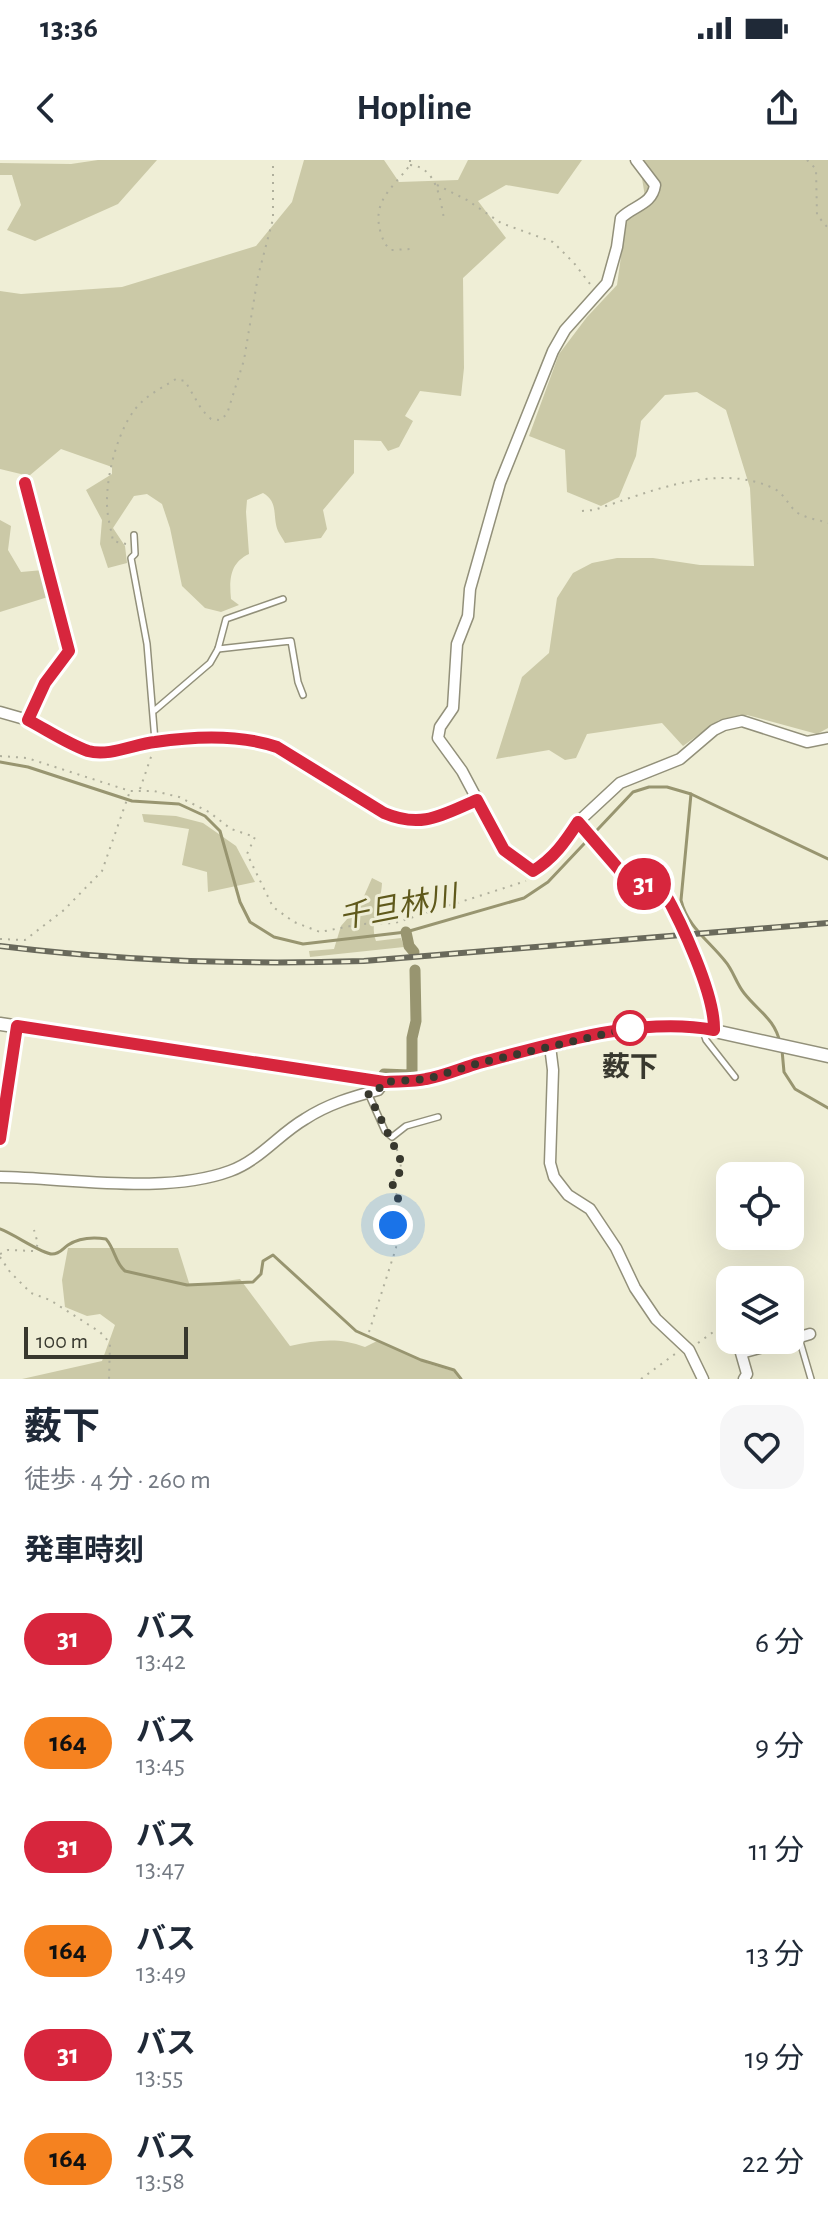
<!DOCTYPE html>
<html lang="ja">
<meta charset="utf-8">
<style>
:root{--surface:#fff;--page:#f6f6f7;--text:#1f2937;--muted:#747a83}
body{margin:0;font-family:"Alegreya Sans","Noto Sans JP",sans-serif;background:var(--page);color:var(--text);height:100vh;display:flex;flex-direction:column;font-size:30px;white-space:nowrap}
*{box-sizing:border-box;margin:0}
p{font-size:26px;color:var(--muted)}
.icon{flex:none;width:44px;height:44px;fill:none;stroke:currentColor;stroke-width:2;stroke-linecap:round;stroke-linejoin:round}
.map{position:relative;height:1219px;overflow:hidden}
.sheet{display:flex;flex-direction:column;background:var(--surface);flex:1}
.sheet>*{flex:none}
.badge{padding:0 16px;border-radius:26px;font-size:28px;line-height:52px}
.controls{position:absolute;left:716px;top:1002px;display:grid;gap:16px}
.controls a{display:grid;place-items:center;width:88px;height:88px;border-radius:16px;background:var(--surface);box-shadow:0 8px 32px #0002;font-size:40px}
.scale{position:absolute;left:24px;bottom:20px;width:164px;box-sizing:border-box;padding-left:8px;border:4px solid #38382e;border-top:0;font-size:22px;line-height:28px;white-space:nowrap;color:#38382e;-webkit-text-stroke:6px #efeed6;paint-order:stroke}
.you{position:absolute;width:40px;height:40px;margin:-20px;border:6px solid #fff;border-radius:50%;background:#1a73e8;box-shadow:0 0 0 12px #1a73e833}
.map>.badge{position:absolute;translate:-50% -50%;box-shadow:0 0 0 4px #fff}
h2{padding:0 24px;font-size:30px;line-height:72px}
.round{display:grid;place-items:center;flex:none;width:84px;height:84px;border-radius:24px;background:var(--page)}
.head{display:flex;align-items:center;justify-content:space-between;height:136px;padding:0 24px}
h1{font-size:38px;font-weight:700;line-height:60px}
ul{padding:0;list-style:none}
li{display:flex;align-items:center;gap:24px;height:104px;padding:0 24px}
li div{flex:1}
li b{display:block;font-size:30px}
li em{font-style:normal}
li .badge{min-width:88px;font-weight:700;text-align:center}
.status{display:flex;justify-content:space-between;align-items:center;height:56px;padding:0 40px;background:var(--surface);direction:ltr}
.status svg{height:22px;fill:currentColor}
header{display:flex;justify-content:space-between;align-items:center;height:104px;padding:0 24px;background:var(--surface);font-size:36px;font-weight:700}
.map>svg:first-child{display:block}
.green{fill:#cbc9a7}
.lines{fill:none;stroke-linecap:round;stroke-linejoin:round}
.stream{stroke:#989570;stroke-width:3}
.canal{stroke:#989570;stroke-width:11}
.service-casing{stroke:#92907a;stroke-width:8}
.minor-casing{stroke:#92907a;stroke-width:13}
.tertiary-casing{stroke:#92907a;stroke-width:15}
.path{stroke:#afaf9c;stroke-width:2;stroke-dasharray:2 6;stroke-linecap:butt}
.service{stroke:#fff;stroke-width:5}
.minor{stroke:#fff;stroke-width:10}
.tertiary{stroke:#fff;stroke-width:12}
.rail-casing{stroke:#69695b;stroke-width:6}
.rail{stroke:#efeed6;stroke-width:3;stroke-dasharray:9;stroke-linecap:butt}
.line-casing{stroke:#fff;stroke-width:18}
.line{stroke:#d7263d;stroke-width:12}
.walk{stroke:#38382e;stroke-width:8;stroke-dasharray:0 14.4}
.stop-dot{fill:#fff;stroke:#d7263d;stroke-width:4}
.labels{text-anchor:middle;stroke-width:6;stroke-linejoin:round;paint-order:stroke}
.stop-label{font-size:28px;font-weight:bold;fill:#38382e;stroke:#efeed6}
.water-label{font-size:30px;font-style:italic;fill:#5f591b;stroke:#efeed6}
</style>
<div class="status"><b>13:36</b><svg viewBox="0 0 49 12"><path d="M0 12V9h3v3zM5 12V6h3v6zM10 12V3h3v9zM15 12V0h3v12zM26 1h20v11H26zM47 4h2v5h-2z"/></svg></div>
<header><svg class="icon" aria-label="back" viewBox="0 0 24 24"><path d="M15 5l-7 7 7 7"/></svg>Hopline<svg class="icon" aria-label="share" viewBox="0 0 24 24"><path d="M12 15V3M7 8l5-5 5 5M5 13v7h14v-7"/></svg></header>
<div class="map">
<svg width="828" height="1219" viewBox="0 0 828 1219">
<rect width="100%" height="100%" fill="#efeed6"/>
<g class="green">
<path d="M98 0H157L118 44 35 81 7 70 21 45 12 15H0V3L71 4Z"/>
<path d="M304 0H384L399 22 458 20 468 0H582L558 34 506 25 478 41 506 78 463 118 464 208 461 236 420 231 405 256 413 261 399 287 388 291 381 281 354 280V313L323 350 327 369 321 378 285 383C283 379 280 375 278 371 272 356 279 342 263 333L247 340 246 352 249 394C230 403 229 419 231 439L239 445 221 452 205 448 182 426 170 368 162 344 147 334 134 336 113 368 125 386 127 403 108 408 100 384 102 360 86 330 112 314V307L61 289 29 316 0 309V131L21 134 122 127 256 86 292 42Z"/>
<path d="M639 0H828V568L817 574 747 555 719 560 683 586 662 563 587 574 576 598 565 600 549 590 496 599 522 517 549 493 557 438 573 413 592 403 617 398H653L700 405 754 406 750 328 726 250 697 232 665 235 641 261 636 296 619 337 601 346 567 332 565 290 529 276 559 194 587 157 617 125 626 61 646 43Z"/>
<path d="M0 360 11 366 8 390 21 412 43 410 51 436 0 452Z"/>
<path d="M142 654 176 656 203 663 236 686 255 722 208 732 207 712 182 705 189 669 144 662Z"/>
<path d="M372 718 382 723C381 745 369 760 376 781L401 778 404 787 310 797 309 791 334 789 341 766 361 743Z"/>
<path d="M68 1088H178L190 1126 240 1119 290 1186C317 1180 339 1177 365 1187L377 1181 429 1204 453 1211 459 1219H22L102 1201 115 1165 100 1154 87 1156 65 1147 62 1120Z"/>
</g>
<g class="lines">
<g class="stream">
<path d="M0 602 28 607 132 641 179 644 205 656 220 671 240 742 250 762 274 777 303 784 406 772 524 738 548 722 633 632 649 627H667L691 634 828 699"/>
<path d="M691 634 681 740C687 766 709 781 725 801 733 810 736 823 744 833 758 851 775 859 780 883"/>
<path d="M782 890 784 912 795 929 828 948"/>
<path d="M0 1069C14 1074 42 1094 52 1094 60 1094 62 1089 68 1085 79 1078 93 1077 106 1079 115 1089 115 1103 125 1111L187 1125 253 1122 261 1114 263 1101 273 1095 356 1171 421 1200 454 1210 461 1219"/>
</g>
<g class="canal">
<path d="M406 772 409 786 414 792"/>
<path d="M384 914 409 915 412 912V878L416 861 415 810"/>
</g>
<g class="service-casing">
<g id="service">
<path d="M134 375 135 394 131 398 147 484 155 581"/>
<path d="M218 489 291 481 298 522 303 535"/>
<path d="M155 550 210 503 218 489 226 459 283 439"/>
<path d="M578 662 629 721 663 730 684 769 712 850 714 869"/>
<path d="M702 868 706 880 735 917"/>
<path d="M368 933 385 971 392 977 406 966 438 957"/>
<path d="M799 1178 811 1219"/>
</g>
</g>
<g class="minor-casing">
<g id="minor">
<path d="M636 0 655 25C652 45 634 45 621 58L617 87 607 123 565 170 553 191 500 323 470 429 468 456 457 484 453 548 440 567 438 578 462 611 504 690 533 711 547 702 561 688 578 662 620 623 680 599 714 570 724 565 742 561 807 582 828 578"/>
<path d="M25 323 69 491 45 523 28 560"/>
<path d="M0 552 28 560 89 591 103 592 155 582 209 578H244L277 587 384 653C422 669 442 655 477 640"/>
<path d="M550 886 553 910 550 1003 554 1017 568 1035 590 1049 616 1088 635 1128 656 1159 689 1190 703 1219"/>
<path d="M0 979 17 866"/>
<path d="M0 1017C70 1018 165 1035 230 1011 260 1000 279 974 305 959 328 944 352 937 378 930L384 922"/>
<path d="M790 1180 810 1174"/>
<path d="M744 1219 747 1214 741 1193 789 1180"/>
</g>
</g>
<g class="tertiary-casing">
<path id="tertiary" d="M0 864 384 922 427 919 479 903 606 872 639 867 692 866 828 896"/>
</g>
<g class="path">
<path d="M410 0V5C392 29 371 41 381 74 384 82 385 85 391 90L412 89"/>
<path d="M807 0 816 9 817 55 828 68"/>
<path d="M410 5C436 7 440 37 444 59"/>
<path d="M437 25 467 40 501 63 553 82 574 103 590 124"/>
<path d="M582 351 594 350C647 333 717 302 773 328 783 333 787 342 794 350 802 358 817 359 828 363"/>
<path d="M126 384 113 381C111 369 107 356 107 344 106 314 120 259 144 240 153 232 165 226 176 219L185 221 202 250 211 259 220 260 227 254 244 200 258 116 273 59V0"/>
<path d="M0 596 27 598 130 631H154L179 637 209 652 231 669 255 677 247 694 273 747 294 762 320 772 361 764 395 763 526 721"/>
<path d="M140 629 152 594"/>
<path d="M0 779 25 780 64 750 102 711 130 631"/>
<path d="M0 1094 8 1090 34 1091 38 1084 34 1070"/>
<path d="M0 1097 10 1112 31 1133 50 1140 100 1172 110 1183 109 1219"/>
<path d="M369 1172 396 1088 397 1078 393 1065 401 1046 392 1023 401 1007 396 985"/>
<path d="M698 1183 727 1162 730 1152"/>
<path d="M641 1219 675 1194"/>
</g>
<use href="#service" class="service"/>
<use href="#minor" class="minor"/>
<use href="#tertiary" class="tertiary"/>
<g class="rail-casing">
<path id="rail" d="M0 786C121 801 242 805 364 801L828 763"/>
</g>
<use href="#rail" class="rail"/>
</g>
<g class="lines">
<g class="line-casing">
<path id="line" d="M0 979 17 866 384 922C398 921 413 922 426 919 444 916 462 908 479 903 552 884 639 856 714 870 715 834 681 762 663 730L629 721 578 662C565 682 554 698 533 711L504 690 477 640C442 655 422 669 384 653L277 587C239 574 195 576 155 582 135 584 109 597 88 591 68 584 47 570 28 560L45 523 69 491 25 323"/>
</g>
<use href="#line" class="line"/>
<path class="walk" d="M393 1065 401 1046 392 1023 400 1012V998L368 933 378 930 384 922 427 919 479 903 630 868"/>
</g>
<circle class="stop-dot" cx="630" cy="868" r="16"/>
<g class="labels">
<g class="stop-label">
<text x="630" y="916">薮下</text>
</g>
<g class="water-label">
<text transform="translate(398 747) rotate(-11)" y="10">千旦林川</text>
</g>
</g>
</svg>
<div class="controls">
<a><svg class="icon" aria-label="locate" viewBox="0 0 24 24"><circle cx="12" cy="12" r="6"/><path d="M12 2v4M12 18v4M2 12h4M18 12h4"/></svg></a>
<a><svg class="icon" aria-label="layers" viewBox="0 0 24 24"><path d="M12 4l9 5-9 5-9-5zM3 14l9 5 9-5"/></svg></a>
</div>
<div class="scale">100 m</div>
<div class="you" style="left:393px;top:1065px"></div>
<b class="badge" style="left:644px;top:724px;background:#d7263d;color:#fff">31</b>
</div>
<section class="sheet">
<div class="head"><div><h1>薮下</h1><p>徒歩 · 4 分 · 260 m</p></div><a class="round"><svg class="icon" aria-label="heart" viewBox="0 0 24 24"><path d="M12 20l-8-8c-3-5 5-10 8-4 3-6 11-1 8 4z"/></svg></a></div>
<h2>発車時刻</h2>
<ul>
<li><span class="badge" style="background:#d7263d;color:#fff">31</span><div><b>バス</b><p>13:42</p></div><em>6 分</em></li>
<li><span class="badge" style="background:#f58220;color:#111">164</span><div><b>バス</b><p>13:45</p></div><em>9 分</em></li>
<li><span class="badge" style="background:#d7263d;color:#fff">31</span><div><b>バス</b><p>13:47</p></div><em>11 分</em></li>
<li><span class="badge" style="background:#f58220;color:#111">164</span><div><b>バス</b><p>13:49</p></div><em>13 分</em></li>
<li><span class="badge" style="background:#d7263d;color:#fff">31</span><div><b>バス</b><p>13:55</p></div><em>19 分</em></li>
<li><span class="badge" style="background:#f58220;color:#111">164</span><div><b>バス</b><p>13:58</p></div><em>22 分</em></li>
</ul>
</section>
